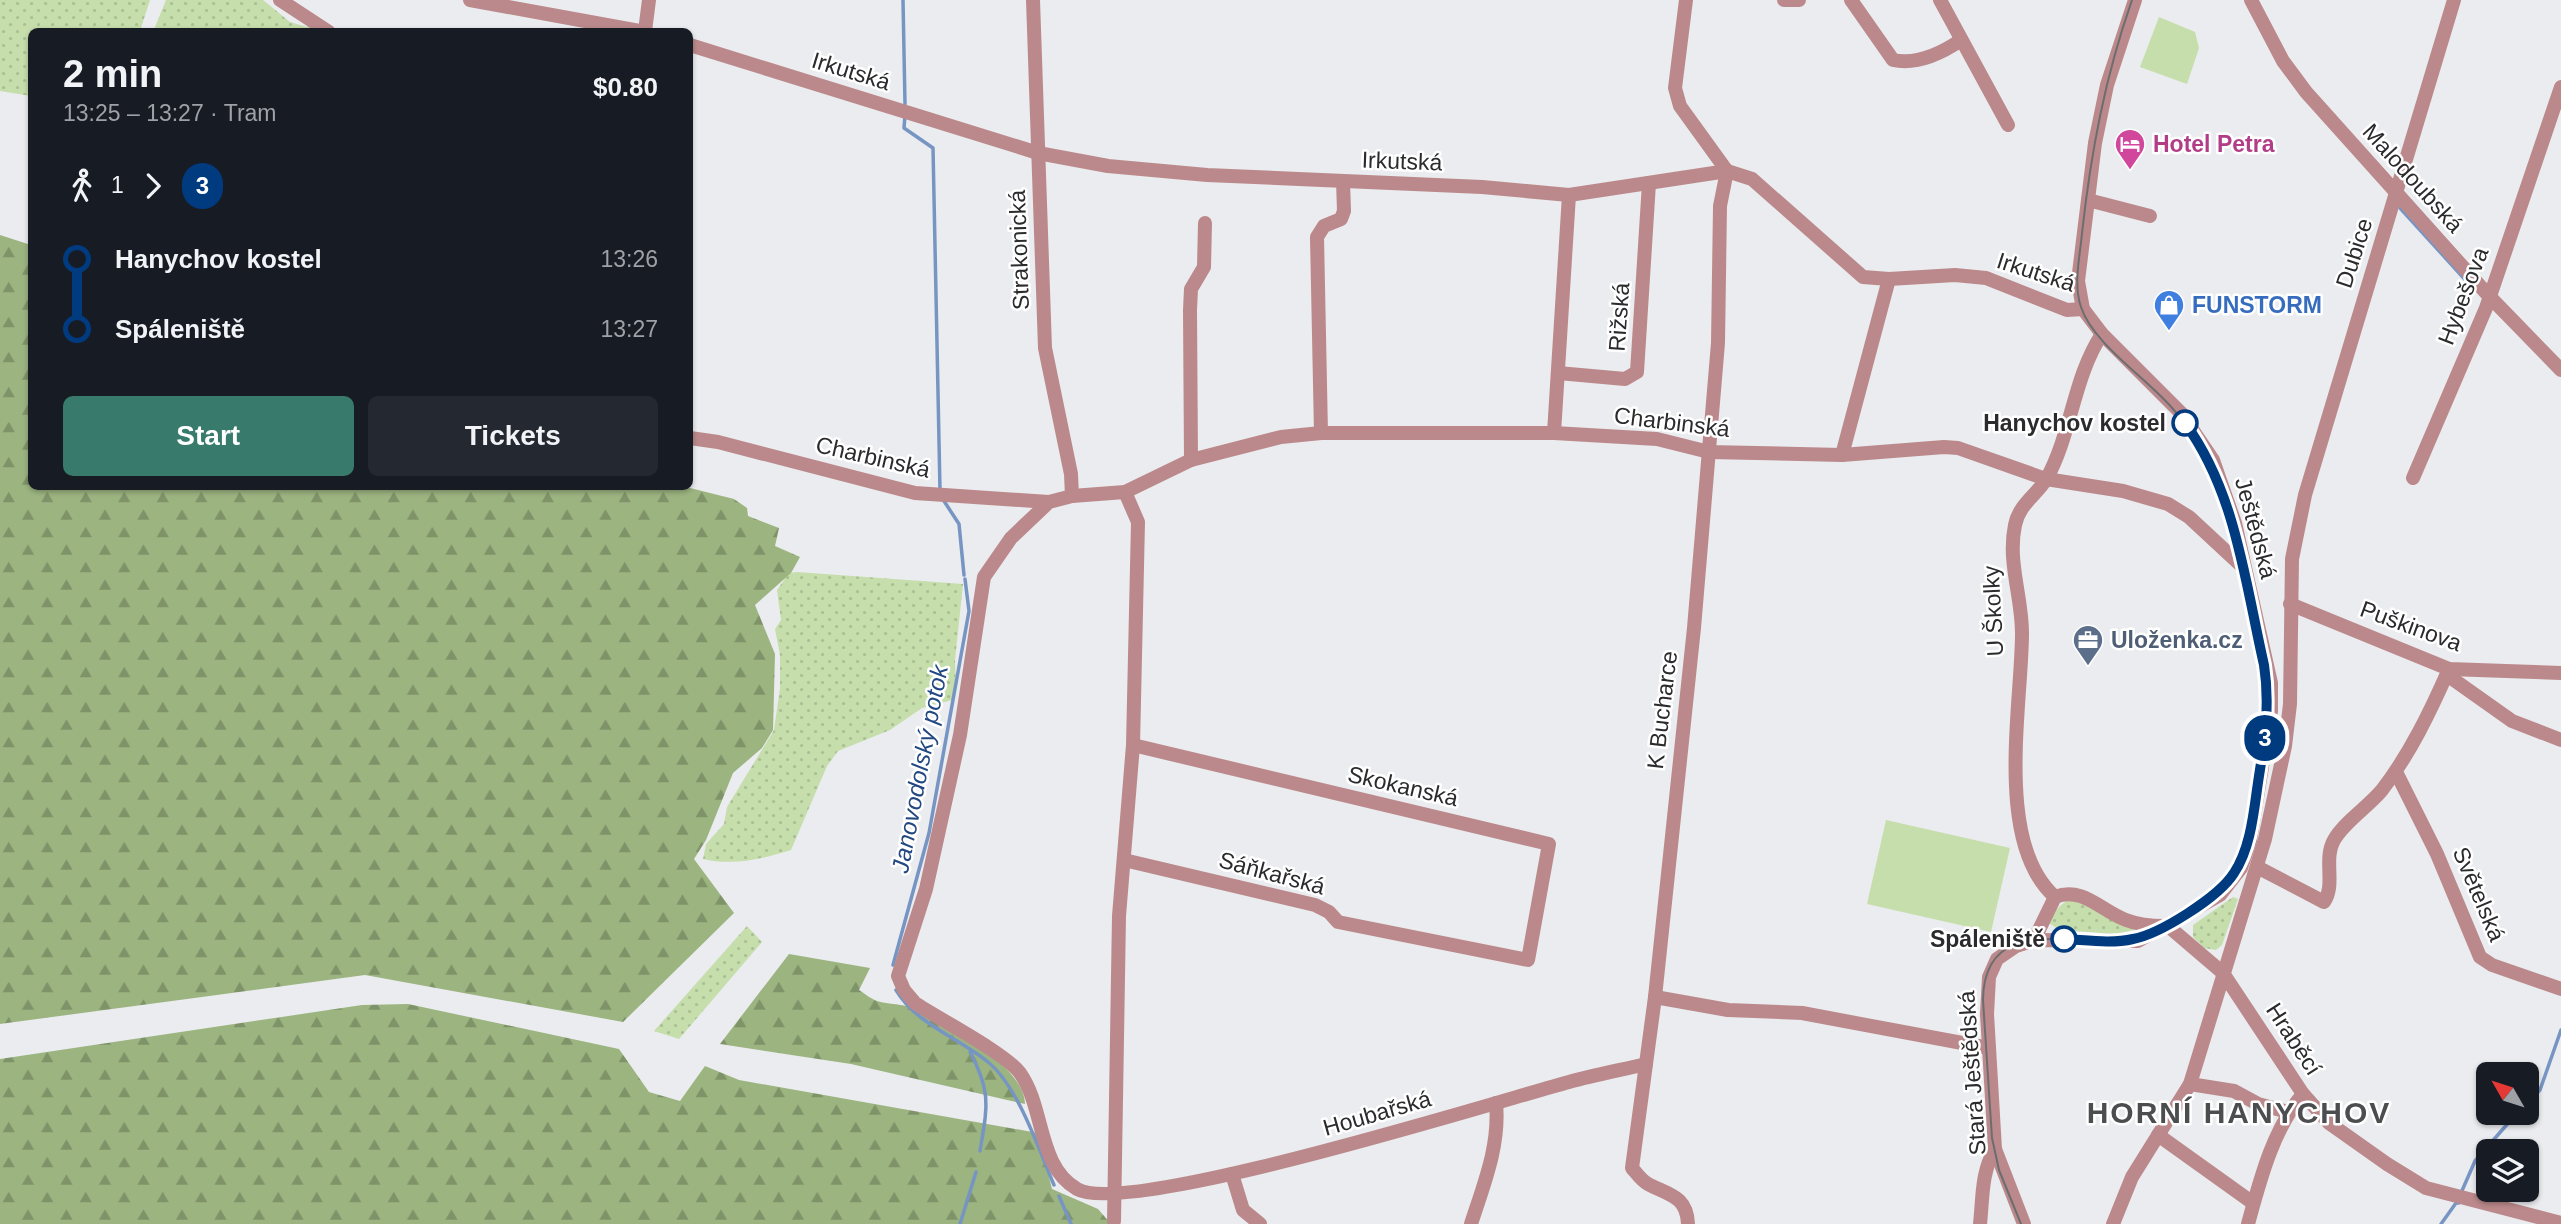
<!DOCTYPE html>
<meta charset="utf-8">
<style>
:root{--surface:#171b24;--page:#242831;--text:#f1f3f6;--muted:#9ea1a6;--accent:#387b6d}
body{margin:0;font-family:Arial,sans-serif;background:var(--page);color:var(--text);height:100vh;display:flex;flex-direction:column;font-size:26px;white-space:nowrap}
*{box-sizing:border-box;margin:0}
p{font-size:23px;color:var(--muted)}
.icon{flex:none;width:38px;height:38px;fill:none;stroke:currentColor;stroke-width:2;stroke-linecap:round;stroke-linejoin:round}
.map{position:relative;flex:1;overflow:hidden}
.details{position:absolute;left:28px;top:28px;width:665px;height:462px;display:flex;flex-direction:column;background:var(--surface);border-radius:10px;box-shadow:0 2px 5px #0004}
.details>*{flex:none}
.badge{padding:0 14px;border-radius:23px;font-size:24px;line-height:46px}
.needle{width:46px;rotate:309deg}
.controls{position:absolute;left:2476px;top:1062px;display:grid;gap:14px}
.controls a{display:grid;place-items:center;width:63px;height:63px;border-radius:10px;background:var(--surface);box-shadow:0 2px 5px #0004;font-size:35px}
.map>.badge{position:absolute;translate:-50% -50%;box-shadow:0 0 0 4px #fff}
.legs{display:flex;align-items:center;gap:10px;height:77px;padding:0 35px;font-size:23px}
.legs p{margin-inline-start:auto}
.overview{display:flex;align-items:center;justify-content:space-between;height:119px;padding:0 35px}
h1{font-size:38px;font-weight:800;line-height:52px}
.cta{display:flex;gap:14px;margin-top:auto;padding:14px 35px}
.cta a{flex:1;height:80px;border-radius:10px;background:var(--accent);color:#fff;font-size:28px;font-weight:800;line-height:80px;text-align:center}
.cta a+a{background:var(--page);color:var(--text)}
ul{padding:0 35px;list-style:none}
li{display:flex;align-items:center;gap:24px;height:70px;font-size:26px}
li i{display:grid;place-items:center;width:10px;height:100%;margin:0 9px;background:currentColor}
li i::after{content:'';width:18px;height:18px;margin:-9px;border:5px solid;border-radius:50%;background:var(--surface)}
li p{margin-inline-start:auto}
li:first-child i{background:linear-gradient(#0000 50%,currentColor 0)}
li:last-child i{background:linear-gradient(currentColor 50%,#0000 0)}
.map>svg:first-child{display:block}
.grass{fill:url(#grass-dots)}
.forest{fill:url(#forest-firs)}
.pitch{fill:#c6deab}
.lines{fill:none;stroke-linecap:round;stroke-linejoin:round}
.stream{stroke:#7795c3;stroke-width:3.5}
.minor{stroke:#bb898b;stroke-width:14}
.tram{stroke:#6c6d6f;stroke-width:2}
.line-1-casing{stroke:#fff;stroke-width:16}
.line-1{stroke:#003b80;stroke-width:10}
.stop-1-dot{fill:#fff;stroke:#003b80;stroke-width:3.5}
.labels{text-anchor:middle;stroke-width:5;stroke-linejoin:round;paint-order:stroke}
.street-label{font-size:23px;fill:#2b2b2d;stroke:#fff}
.hotel-label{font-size:23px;font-weight:bold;fill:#b23c85;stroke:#fff;text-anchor:start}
.shop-label{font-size:23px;font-weight:bold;fill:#366cbe;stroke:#fff;text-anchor:start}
.stop-label{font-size:23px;font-weight:bold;fill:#2b2b2d;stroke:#fff;text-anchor:end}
.service-label{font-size:23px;font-weight:bold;fill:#4e5e75;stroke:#fff;text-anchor:start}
.water-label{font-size:24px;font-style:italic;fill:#214881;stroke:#fff}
.district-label{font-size:30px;font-weight:bold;letter-spacing:2px;fill:#4b4d4f;stroke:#fff}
</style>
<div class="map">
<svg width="2561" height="1224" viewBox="0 0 2561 1224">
<defs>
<pattern id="grass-dots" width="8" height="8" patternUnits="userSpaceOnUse" patternTransform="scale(1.75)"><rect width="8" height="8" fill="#c6deab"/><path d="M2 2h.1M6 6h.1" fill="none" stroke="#aabf93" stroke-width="1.8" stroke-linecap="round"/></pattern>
<pattern id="forest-firs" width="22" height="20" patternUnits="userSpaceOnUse" patternTransform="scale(1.75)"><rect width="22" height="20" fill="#9cb480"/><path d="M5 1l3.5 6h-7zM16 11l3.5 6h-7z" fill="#7f9369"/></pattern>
</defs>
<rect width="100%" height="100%" fill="#eaecef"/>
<g class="grass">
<path d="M0 0H150L140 31 32 32 31 96 0 91Z"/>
<path d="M166 0H263L290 22 307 27 308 25 319 32H153Z"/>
<path d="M797 572 963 584 955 660 956 691 952 700 922 708 890 730 838 751 827 766 791 850C762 859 733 866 703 859L706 844 724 824 727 807 774 730 780 688V655L775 629 781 620 777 590 789 573Z"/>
<path d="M2233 897 2238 899 2222 945 2216 950 2204 948 2193 937V925Z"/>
<path d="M2074 898 2139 929 2114 934 2059 930 2049 923C2055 910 2060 903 2074 898Z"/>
<path d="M747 926 762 942 679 1039 654 1031Z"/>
</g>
<g class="forest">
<path d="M0 235 31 245 32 486 686 487 734 499 747 508 748 516 779 528 775 546 800 557 791 573 755 605 775 654 773 730 762 748 733 773 706 840 694 859 734 913 623 1022 365 975 0 1024Z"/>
<path d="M789 954 870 968 859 990C864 993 871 999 877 1001 889 1005 903 1003 914 1009 947 1025 1024 1065 1025 1104L851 1064 720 1044Z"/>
<path d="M408 1004 619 1049 649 1092 680 1101 705 1066 739 1080 1038 1133 1052 1189 1098 1209 1111 1224H0V1059L362 1005Z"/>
</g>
<g class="pitch">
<path d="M2159 17 2195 32 2199 48 2187 84 2140 67Z"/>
<path d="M1886 820 2010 848 1991 932 1867 904Z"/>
</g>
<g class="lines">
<g class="stream">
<path d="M903 0 905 104"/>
<path d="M905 115 904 128 933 148 940 490"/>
<path d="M2400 208 2470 285"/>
<path d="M944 501 959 524 964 575"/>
<path d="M893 965 929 833 969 611 965 579"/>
<path d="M896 990C917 1025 958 1037 988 1062 1018 1086 1039 1150 1054 1185"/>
<path d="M970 1052C992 1093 987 1108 980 1151"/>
<path d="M2527 1103 2540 1090 2561 1030"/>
<path d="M2461 1193 2475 1161 2517 1113"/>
<path d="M1059 1196 1071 1224"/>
<path d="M960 1224 976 1172"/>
<path d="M2441 1224 2456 1203H2459"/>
</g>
<g class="minor">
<path d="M280 0 329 32"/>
<path d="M470 0 645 32"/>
<path d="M1033 0 1045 348 1071 474 1072 496"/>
<path d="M1686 0 1675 88 1680 106 1727 171"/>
<path d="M1784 0H1799"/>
<path d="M1851 0 1893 60C1917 65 1942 53 1961 40"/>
<path d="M1940 0 2008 125"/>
<path d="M2251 0 2283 61 2306 92 2489 296 2561 370"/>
<path d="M645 31 649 0"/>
<path d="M690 45 1038 153 1108 166 1207 175 1482 187 1569 195 1727 171 1752 179 1863 277 1889 279 1955 275 1986 278 2067 310 2083 309"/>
<path d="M2088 200 2150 216"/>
<path d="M1558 373 1625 379 1637 372 1649 183"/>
<path d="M1321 433 1317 237 1324 226 1341 219 1344 211 1343 181"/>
<path d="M1554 433 1569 195"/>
<path d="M690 438 718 442 915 493 1049 502"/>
<path d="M1842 455 1889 279"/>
<path d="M1191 460 1190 310 1191 289 1204 267 1205 223"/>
<path d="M2413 478 2486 308 2561 87"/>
<path d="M2290 604 2449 669 2561 673"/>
<path d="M2447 675 2512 721 2561 740"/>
<path d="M2396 772 2437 854 2480 957 2492 965 2561 989"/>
<path d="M1124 860 1315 905 1329 912 1338 922 1528 960 1549 844 1133 745"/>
<path d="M2257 867 2324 902C2336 885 2323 859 2334 840 2344 822 2368 807 2382 790 2410 754 2431 710 2449 669"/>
<path d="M2055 897C1995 844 2021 710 2022 636 2023 599 2007 563 2015 525 2019 504 2037 495 2047 478 2072 432 2073 378 2102 334"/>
<path d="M2168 926 2223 973 2303 1094 2329 1123 2387 1164 2426 1188 2561 1223"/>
<path d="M2034 940 2055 897C2083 886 2101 911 2126 920 2139 925 2151 926 2165 926"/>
<path d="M1655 997 1728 1010 1802 1013 1989 1048"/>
<path d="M1646 1064C1621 1070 1594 1075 1569 1082 1495 1102 1126 1218 1077 1189 1037 1166 1045 1108 1020 1073 1005 1053 939 1019 915 1003L904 990 898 976 926 889 960 735 984 577 1011 538 1049 502 1072 496 1125 492 1191 460 1281 437 1321 433H1554L1657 439 1709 452 1842 455 1944 447 1958 448 2046 479 2123 491 2168 504 2189 517 2244 568"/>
<path d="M2190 1084 2234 1091 2258 1104 2288 1112"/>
<path d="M2158 1135 2253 1203"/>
<path d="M1232 1174 1243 1210 1260 1224"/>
<path d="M1114 1221 1119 916 1133 745 1138 522 1125 492"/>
<path d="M1471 1224C1484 1184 1500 1145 1496 1103"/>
<path d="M1688 1224C1687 1196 1669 1195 1648 1184 1642 1181 1637 1174 1632 1168L1655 997 1694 628 1718 343 1720 206 1727 171"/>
<path d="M1980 1224C1983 1197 1981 1173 1995 1149"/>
<path d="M2024 1224 1995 1149 1987 1014 1989 977 1997 959 2016 946 2034 940 2138 941 2220 895 2241 868 2250 841 2271 711V683L2235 523 2213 460 2181 413 2102 334 2083 309 2078 281 2095 143 2107 85 2135 0"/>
<path d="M2113 1224 2132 1177 2190 1084 2265 839 2285 746 2290 704 2292 559 2305 495 2454 0"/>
<path d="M2248 1224C2260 1180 2273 1129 2303 1094"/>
</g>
<path class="tram" d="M2021 1224 1999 1170 1992 1138 1983 1000C1984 913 2073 947 2128 940 2157 936 2216 899 2233 875 2257 840 2259 783 2265 741 2271 689 2260 644 2248 593 2233 526 2220 463 2173 409 2148 379 2093 344 2081 307 2073 284 2080 257 2082 233 2091 152 2105 77 2132 0"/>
</g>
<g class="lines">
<g class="line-1-casing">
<path id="line-1" d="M2064 939C2086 940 2111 944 2133 939 2160 934 2219 897 2234 873 2252 846 2254 807 2259 776 2265 738 2270 703 2264 665 2245 582 2236 493 2185 423"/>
</g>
<use href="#line-1" class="line-1"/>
</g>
<defs>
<g id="hotel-pin" transform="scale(1.575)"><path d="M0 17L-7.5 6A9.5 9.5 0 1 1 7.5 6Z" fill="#d1479c" stroke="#fff"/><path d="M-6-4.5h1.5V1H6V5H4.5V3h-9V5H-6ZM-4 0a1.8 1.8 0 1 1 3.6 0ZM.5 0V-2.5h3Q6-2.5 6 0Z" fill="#fff"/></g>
<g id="shop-pin" transform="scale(1.575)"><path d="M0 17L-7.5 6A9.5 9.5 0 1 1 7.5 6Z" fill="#3f7fe0" stroke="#fff"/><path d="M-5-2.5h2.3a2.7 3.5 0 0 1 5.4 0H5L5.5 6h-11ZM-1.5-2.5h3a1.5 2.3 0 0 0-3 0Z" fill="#fff"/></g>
<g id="office-pin" transform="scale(1.575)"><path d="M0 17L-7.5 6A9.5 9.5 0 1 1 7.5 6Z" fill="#5c6f8a" stroke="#fff"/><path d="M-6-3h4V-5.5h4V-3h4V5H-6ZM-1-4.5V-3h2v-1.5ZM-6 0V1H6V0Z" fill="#fff"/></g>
</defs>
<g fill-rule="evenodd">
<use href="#hotel-pin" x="2130" y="144"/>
<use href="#shop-pin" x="2169" y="305"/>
<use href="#office-pin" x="2088" y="640"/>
</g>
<g class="stop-1-dot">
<circle cx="2185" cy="423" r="12"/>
<circle cx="2064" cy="939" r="12"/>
</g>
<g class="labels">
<g class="street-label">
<text transform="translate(851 71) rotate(17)" y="8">Irkutská</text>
<text transform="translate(1402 161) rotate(2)" y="8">Irkutská</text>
<text transform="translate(2413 178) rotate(48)" y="8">Malodoubská</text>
<text transform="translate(1019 250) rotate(-92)" y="8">Strakonická</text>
<text transform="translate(2354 253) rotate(-72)" y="8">Dubice</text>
<text transform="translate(2036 272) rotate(18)" y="8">Irkutská</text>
<text transform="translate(2463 296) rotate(-69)" y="8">Hybešova</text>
<text transform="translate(1619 317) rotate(-86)" y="8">Rižská</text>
<text transform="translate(1672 422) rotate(7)" y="8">Charbinská</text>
<text transform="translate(873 457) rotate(13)" y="8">Charbinská</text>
<text transform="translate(2256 528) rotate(75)" y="8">Ještědská</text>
<text transform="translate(1993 611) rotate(-93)" y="8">U Školky</text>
<text transform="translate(2411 626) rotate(20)" y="8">Puškinova</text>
<text transform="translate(1662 710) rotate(-83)" y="8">K Bucharce</text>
<text transform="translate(1403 786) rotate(13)" y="8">Skokanská</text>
<text transform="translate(1272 873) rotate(15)" y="8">Sáňkařská</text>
<text transform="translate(2479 894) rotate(67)" y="8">Světelská</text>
<text transform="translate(2294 1039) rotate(57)" y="8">Hraběcí</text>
<text transform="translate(1972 1073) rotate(-94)" y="8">Stará Ještědská</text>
<text transform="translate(1377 1113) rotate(-16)" y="8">Houbařská</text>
</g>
<g class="hotel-label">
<text x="2153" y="152">Hotel Petra</text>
</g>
<g class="shop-label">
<text x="2192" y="313">FUNSTORM</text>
</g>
<g class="stop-label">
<text x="2166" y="431">Hanychov kostel</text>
<text x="2045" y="947">Spáleniště</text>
</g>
<g class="service-label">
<text x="2111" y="648">Uloženka.cz</text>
</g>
<g class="water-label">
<text transform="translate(920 769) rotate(-79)" y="8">Janovodolský potok</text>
</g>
<g class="district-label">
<text x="2239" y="1123">HORNÍ HANYCHOV</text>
</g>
</g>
</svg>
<div class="controls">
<a><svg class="needle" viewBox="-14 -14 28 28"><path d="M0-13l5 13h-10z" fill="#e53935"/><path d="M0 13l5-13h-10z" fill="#9ea1a6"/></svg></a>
<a><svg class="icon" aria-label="layers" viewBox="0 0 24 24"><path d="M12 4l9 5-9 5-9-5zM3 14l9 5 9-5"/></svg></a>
</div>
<b class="badge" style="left:2265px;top:738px;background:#003b80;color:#fff">3</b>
<section class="details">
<div class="overview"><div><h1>2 min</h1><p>13:25 – 13:27 · Tram</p></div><b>$0.80</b></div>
<div class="legs"><svg class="icon" aria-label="walk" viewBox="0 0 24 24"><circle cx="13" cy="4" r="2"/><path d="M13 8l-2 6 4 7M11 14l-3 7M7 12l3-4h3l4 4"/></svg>1<svg class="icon" aria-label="forward" viewBox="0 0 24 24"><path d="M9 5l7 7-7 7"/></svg><b class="badge" style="background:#003b80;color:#fff">3</b></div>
<ul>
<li><i style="color:#003b80"></i><b>Hanychov kostel</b><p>13:26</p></li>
<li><i style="color:#003b80"></i><b>Spáleniště</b><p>13:27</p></li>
</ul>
<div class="cta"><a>Start</a><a>Tickets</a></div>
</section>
</div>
